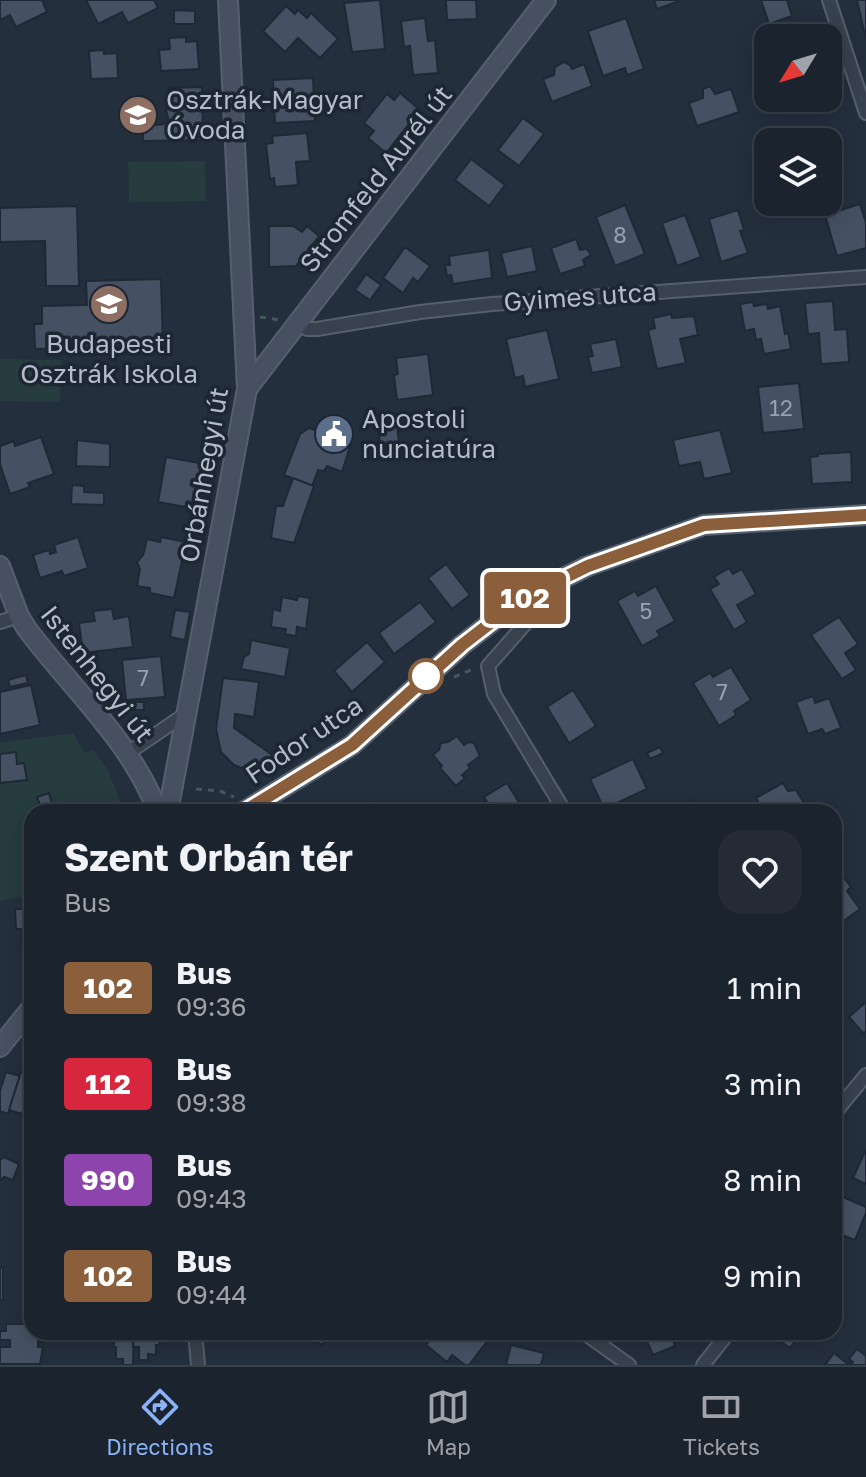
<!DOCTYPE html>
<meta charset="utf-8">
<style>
:root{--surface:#1b232e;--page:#242b36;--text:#f1f3f6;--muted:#a0a4aa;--line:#39404a;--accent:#8ab4f8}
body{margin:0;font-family:"Golos Text",sans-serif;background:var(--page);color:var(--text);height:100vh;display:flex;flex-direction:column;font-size:30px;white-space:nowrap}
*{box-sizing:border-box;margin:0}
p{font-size:26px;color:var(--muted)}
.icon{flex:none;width:44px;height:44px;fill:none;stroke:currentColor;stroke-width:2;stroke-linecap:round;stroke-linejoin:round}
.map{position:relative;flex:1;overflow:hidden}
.panel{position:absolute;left:24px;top:804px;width:818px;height:536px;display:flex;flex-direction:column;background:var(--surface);border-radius:24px;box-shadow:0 4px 20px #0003,0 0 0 2px var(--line)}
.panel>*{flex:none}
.badge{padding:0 16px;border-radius:6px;font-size:28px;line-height:52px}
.needle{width:52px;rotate:232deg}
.fabs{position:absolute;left:754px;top:24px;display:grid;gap:16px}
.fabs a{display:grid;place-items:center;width:88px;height:88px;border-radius:16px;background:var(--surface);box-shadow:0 4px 20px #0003,0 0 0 2px var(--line);font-size:40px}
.map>.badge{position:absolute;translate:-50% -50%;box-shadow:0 0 0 4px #fff}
.round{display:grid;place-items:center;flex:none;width:84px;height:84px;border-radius:24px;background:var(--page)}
.summary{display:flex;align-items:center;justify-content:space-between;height:136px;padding:0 40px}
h1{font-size:38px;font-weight:700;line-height:60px}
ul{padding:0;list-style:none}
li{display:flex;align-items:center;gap:24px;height:96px;padding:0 40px}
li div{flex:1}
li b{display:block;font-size:30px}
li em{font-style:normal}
li .badge{min-width:88px;font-weight:700;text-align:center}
.menu{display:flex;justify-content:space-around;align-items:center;height:112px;border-top:2px solid var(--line);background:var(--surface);font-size:22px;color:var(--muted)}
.menu a{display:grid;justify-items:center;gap:4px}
.menu .current{color:var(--accent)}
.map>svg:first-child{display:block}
.green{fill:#263c3f}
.building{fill:#455162;stroke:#1f2835;stroke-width:2}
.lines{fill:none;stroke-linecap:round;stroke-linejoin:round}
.street-casing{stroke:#565f6c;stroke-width:16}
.secondary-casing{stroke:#565f6c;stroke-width:22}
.path{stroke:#44595c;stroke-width:3;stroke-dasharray:6 6;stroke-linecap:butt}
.street{stroke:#38414e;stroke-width:12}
.secondary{stroke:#465061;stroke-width:18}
.line-casing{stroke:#fff;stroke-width:18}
.line{stroke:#8b5e3c;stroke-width:12}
.stop-dot{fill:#fff;stroke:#8b5e3c;stroke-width:4}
.labels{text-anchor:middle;stroke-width:7;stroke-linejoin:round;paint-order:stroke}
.number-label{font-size:22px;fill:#98a1af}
.poi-label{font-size:26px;fill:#b4bcc9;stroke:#1d2633;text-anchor:start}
.street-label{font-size:26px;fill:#b4bcc9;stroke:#1d2633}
</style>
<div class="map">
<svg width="866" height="1365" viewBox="0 0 866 1365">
<rect width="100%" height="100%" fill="#242f3e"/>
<g class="green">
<path d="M205 161 206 201 129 202 128 162Z"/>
<path d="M0 359 61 360 60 402 0 401Z"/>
<path d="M73 733 85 753 93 750 108 770 124 812H32V894L0 901V743Z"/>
</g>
<g class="building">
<path d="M0 0H42L47 12 16 27 10 15 0 20Z"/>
<path d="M86 0H154L158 8 128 23 122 12 98 24Z"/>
<path d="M380 0 385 49 352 52 344 3Z"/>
<path d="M446 0H476L477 19 447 20Z"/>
<path d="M654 0H682L657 9Z"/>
<path d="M761 0H787L792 16 769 24Z"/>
<path d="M857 0H866V40Z"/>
<path d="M286 6 295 14 298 10 307 18 311 13 338 39 320 58 298 38 285 52 263 31Z"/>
<path d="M174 10 195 11V24H174Z"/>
<path d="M425 18 428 41 435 40 438 73 413 75 410 46 404 47 401 21Z"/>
<path d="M626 18 644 69 627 75 625 68 603 76 588 31Z"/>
<path d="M186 37V42L197 41 199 69 161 71 159 50 170 49 169 38Z"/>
<path d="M104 50V54L117 53 118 78 91 79 89 51Z"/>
<path d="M564 62 570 65 572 69 584 64 592 86 552 102 543 79 554 75 555 67Z"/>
<path d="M313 78 315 121 275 123 273 80Z"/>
<path d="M710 86 715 94 731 89 739 112 697 126 689 103 703 98V89Z"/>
<path d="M202 87 203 140 143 141V126L177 123H172L168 118 166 110 174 103H169V88Z"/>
<path d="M400 93 420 110 386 153 368 138 374 131 364 123 387 94 394 100Z"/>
<path d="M523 118 544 134 519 166 498 150Z"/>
<path d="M307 133 310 161 296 162 298 185 275 187 274 178 270 179 266 144 273 143 272 136Z"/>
<path d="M835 143 843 170 828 175V145Z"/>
<path d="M471 159 505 185 489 206 455 180Z"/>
<path d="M860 204 866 223V248L837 256 825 215Z"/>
<path d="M625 205 645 254 615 266 596 217Z"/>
<path d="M77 206 79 286H46L45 241 0 242V208Z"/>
<path d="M738 210 744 230 740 231 748 253 721 262 709 219Z"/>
<path d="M685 215 701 257 677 266 662 223Z"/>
<path d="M269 226H293L302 232 307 226 319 236 296 266 269 267Z"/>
<path d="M576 239 580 250 587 249 591 255 583 260 585 266 560 274 551 248Z"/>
<path d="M532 246 537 271 507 277 501 253Z"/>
<path d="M405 247 430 266 418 282 413 278 403 293 383 278Z"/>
<path d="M489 250 492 278 453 284 451 275 447 276 445 265H450L449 256Z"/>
<path d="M366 274 381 285 370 300 355 290Z"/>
<path d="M161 279 163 345 35 349 34 324H42V306L87 305 86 281Z"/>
<path d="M833 301 835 330 847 329 849 362 821 364 819 333 808 334 805 303Z"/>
<path d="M753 302 754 306 767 304 768 309 780 306 785 334 788 333 791 349 764 354 761 339 756 340 754 329 745 331 740 304Z"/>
<path d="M671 314 672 318 694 316 698 335 680 339 686 363 657 369 648 330 655 328 653 318Z"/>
<path d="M547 330 559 379 525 387 523 376 515 378 506 339Z"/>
<path d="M616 339 622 367 592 373 588 357 593 356 590 344Z"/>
<path d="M428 354 433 395 397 400 394 375 398 374 396 358Z"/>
<path d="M799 383 804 429 763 433 758 387Z"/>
<path d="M397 425 399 443 380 444 378 427Z"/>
<path d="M309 428 351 443 342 472 327 466 324 471 318 470 312 486 284 475 300 434Z"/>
<path d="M720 430 732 473 704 479 700 462 679 466 673 440Z"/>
<path d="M41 437 54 474 28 483 30 487 10 494 0 464V446L14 441 15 446Z"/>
<path d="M77 440 110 444V467L76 466Z"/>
<path d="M851 452 852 482 812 484 810 457 818 456V454Z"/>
<path d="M166 457 210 465 202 510 158 502Z"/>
<path d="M293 478 314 486 294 543 271 538 276 506H283Z"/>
<path d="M72 485 84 486V492L104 493V505L71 504Z"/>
<path d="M78 537 88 568 64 576 62 571 40 578 33 555 49 550 50 554 56 552 54 545Z"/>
<path d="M161 537 186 542 174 598 150 593V588L137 586 140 569 137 562 143 555 147 539 160 542Z"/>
<path d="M446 564 470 595 452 609 428 578Z"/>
<path d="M729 568 733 574 742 569 756 594 737 605 747 622 734 630 710 589 719 584 714 577Z"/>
<path d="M656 586 675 621 657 631 660 636 642 646 617 601 635 591 638 596Z"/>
<path d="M298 596 310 598 306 629 297 627 296 636 285 634 286 629 271 627 273 609 280 611 282 597 297 600Z"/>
<path d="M420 602 436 622 394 654 379 633Z"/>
<path d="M112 609 114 619 129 616 133 647 83 653 79 623 95 621 93 611Z"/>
<path d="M175 610 190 612 185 640 170 637Z"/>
<path d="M839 617 858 644 845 653 856 670 842 679 811 635Z"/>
<path d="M251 640 290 648 285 677 241 669 244 657 249 654Z"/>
<path d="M367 642 385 662 352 692 334 671Z"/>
<path d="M161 656 165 697 126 700 122 660Z"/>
<path d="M731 667 751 700 734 711 736 715 719 726 693 683 710 673 713 677Z"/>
<path d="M26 675 28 683 10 687 8 680Z"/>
<path d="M223 678 259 682 254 717 235 714 234 728 271 754 274 762 271 766 247 770 234 765 221 752 216 729Z"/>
<path d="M31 685 40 725 0 734V692Z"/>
<path d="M573 690 596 726 569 743 547 707Z"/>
<path d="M813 696 815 703 829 698 841 728 825 734 822 729 808 734 796 702Z"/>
<rect x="132" y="702" width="12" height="8"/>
<path d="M457 736 464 745 468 742 474 743 480 756 468 765 470 768 462 775 465 778 456 786 440 768 442 766 433 755 439 750 441 743 448 742Z"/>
<path d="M660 747 663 753 650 759 647 753Z"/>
<path d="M16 752 17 764 24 763 27 780 0 783V754Z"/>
<path d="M633 759 647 789 604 809 590 779Z"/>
<path d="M507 783 520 804 508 812H493L484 797Z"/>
<path d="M783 783 788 791 796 790 804 803 808 801 815 812H757L761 807 756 798Z"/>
<path d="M49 793 53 807 42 810 37 797Z"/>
<path d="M692 800 702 812H678L682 809 681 807Z"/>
<path d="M369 802 384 807 383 812H366Z"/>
<path d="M836 876 840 881 844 878 851 887 847 891 860 909 841 923 834 914V878Z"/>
<path d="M15 909H32V948L23 949 22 929H16Z"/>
<path d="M866 1002V1031L863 1033 849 1017Z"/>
<path d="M6 1072 20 1076 8 1114 0 1111V1091Z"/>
<path d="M21 1072 32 1076 22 1114 9 1110Z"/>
<path d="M32 1083V1113L23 1110Z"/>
<path d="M866 1149V1184L853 1178Z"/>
<path d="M4 1157 19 1164 13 1180 4 1177 0 1181V1160Z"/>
<path d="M843 1197 866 1207V1213L855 1240 834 1232V1220Z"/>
<path d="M0 1267 3 1268V1300H0Z"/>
<path d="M6 1324H32V1332H46V1342L38 1341V1347H43L40 1364H0V1347H10V1340H0V1331H6Z"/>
<path d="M117 1332H134L133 1365H123V1359H116V1347H113Z"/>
<path d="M134 1332H157L160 1345H156V1355L148 1354V1360H139V1347H133Z"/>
<path d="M312 1332H349L350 1334 343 1339 338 1332 321 1345Z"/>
<path d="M436 1332H478L488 1340 469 1365H465L452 1355 447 1362 426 1345Z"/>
<path d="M644 1332H663L646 1339Z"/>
<path d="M663 1332H670L675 1346 653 1355 646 1339Z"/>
<path d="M768 1332H808L802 1340 798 1337 790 1348Z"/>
<path d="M511 1345 544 1353 541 1365H506Z"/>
<path d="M857 1349 866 1356V1365H851L853 1362 849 1359Z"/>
<path d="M834 1353 849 1365H825Z"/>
</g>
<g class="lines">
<g class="street-casing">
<g id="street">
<path d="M829 0 866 113"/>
<path d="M298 322 307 329H317L420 312 492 304 866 277"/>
<path d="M535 592 537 605 534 614 488 666 494 694 565 812"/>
<path d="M0 622 19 616"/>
<path d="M128 753 187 713"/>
<path d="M834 1114 866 1075"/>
<path d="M195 1332 198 1365"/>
<path d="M583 1332 629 1365"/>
<path d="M703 1365 729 1332"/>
</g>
</g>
<g class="secondary-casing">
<g id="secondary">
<path d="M247 389 546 0"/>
<path d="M0 566 19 616 27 629C72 689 131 741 158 812"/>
<path d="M168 812 247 389 228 0"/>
<path d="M243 812 352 745 462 645 493 621 535 592 588 566 704 525 866 515"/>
<path d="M0 1047 32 1007"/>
</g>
</g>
<g class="path">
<path d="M260 317 280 320"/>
<path d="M454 677 473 669"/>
<path d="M196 789 220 791 234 797"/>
</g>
<use href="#street" class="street"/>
<use href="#secondary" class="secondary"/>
</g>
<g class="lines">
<g class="line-casing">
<path id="line" d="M243 812 352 745 462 645 493 621 535 592 588 566 704 525 866 515"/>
</g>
<use href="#line" class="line"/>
</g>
<defs>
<g id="school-disc" transform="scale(2)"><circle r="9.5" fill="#8d6e63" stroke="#1d2633"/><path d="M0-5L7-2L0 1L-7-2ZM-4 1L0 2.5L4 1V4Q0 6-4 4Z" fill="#fff"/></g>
<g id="civic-disc" transform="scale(2)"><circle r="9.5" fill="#5c6f8a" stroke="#1d2633"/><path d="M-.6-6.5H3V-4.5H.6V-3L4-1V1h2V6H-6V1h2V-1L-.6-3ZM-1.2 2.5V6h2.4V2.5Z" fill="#fff"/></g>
</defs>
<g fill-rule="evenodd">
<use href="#school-disc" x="138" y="115"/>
<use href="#school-disc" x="109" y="304"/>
<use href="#civic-disc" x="334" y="434"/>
</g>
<circle class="stop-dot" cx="426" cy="676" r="16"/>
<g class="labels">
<g class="number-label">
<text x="620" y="243">8</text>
<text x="781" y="416">12</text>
<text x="646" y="619">5</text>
<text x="143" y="686">7</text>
<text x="722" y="700">7</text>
</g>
<g class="poi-label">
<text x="166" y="109">Osztrák-Magyar<tspan x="166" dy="30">Óvoda</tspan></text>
<text x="109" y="353" text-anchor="middle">Budapesti<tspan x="109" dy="30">Osztrák Iskola</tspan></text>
<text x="362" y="428">Apostoli<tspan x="362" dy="30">nunciatúra</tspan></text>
</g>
<g class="street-label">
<text transform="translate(376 179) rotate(-52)" y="9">Stromfeld Aurél út</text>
<text transform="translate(580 297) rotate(-4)" y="9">Gyimes utca</text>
<text transform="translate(204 475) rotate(-80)" y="9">Orbánhegyi út</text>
<text transform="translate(97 674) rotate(52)" y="9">Istenhegyi út</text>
<text transform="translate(304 740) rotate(-34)" y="9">Fodor utca</text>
</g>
</g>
</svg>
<div class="fabs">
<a><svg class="needle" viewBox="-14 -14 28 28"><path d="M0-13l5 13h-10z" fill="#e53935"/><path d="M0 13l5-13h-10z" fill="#a0a4aa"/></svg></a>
<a><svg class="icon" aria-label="layers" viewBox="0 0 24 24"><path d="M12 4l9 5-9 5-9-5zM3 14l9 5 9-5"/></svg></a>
</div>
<b class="badge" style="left:525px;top:598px;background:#8b5e3c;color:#fff">102</b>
<section class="panel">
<div class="summary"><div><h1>Szent Orbán tér</h1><p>Bus</p></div><a class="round"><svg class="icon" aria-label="heart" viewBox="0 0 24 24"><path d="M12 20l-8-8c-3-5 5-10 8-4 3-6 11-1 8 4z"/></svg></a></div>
<ul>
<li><span class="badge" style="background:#8b5e3c;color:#fff">102</span><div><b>Bus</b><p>09:36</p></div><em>1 min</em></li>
<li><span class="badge" style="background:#d7263d;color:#fff">112</span><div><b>Bus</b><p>09:38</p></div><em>3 min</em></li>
<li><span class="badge" style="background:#8e44ad;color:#fff">990</span><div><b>Bus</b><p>09:43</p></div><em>8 min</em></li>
<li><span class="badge" style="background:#8b5e3c;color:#fff">102</span><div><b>Bus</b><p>09:44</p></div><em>9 min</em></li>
</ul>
</section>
</div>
<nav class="menu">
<a class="current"><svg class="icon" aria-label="directions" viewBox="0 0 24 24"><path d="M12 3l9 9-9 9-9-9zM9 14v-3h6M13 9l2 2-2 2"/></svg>Directions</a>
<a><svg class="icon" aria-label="map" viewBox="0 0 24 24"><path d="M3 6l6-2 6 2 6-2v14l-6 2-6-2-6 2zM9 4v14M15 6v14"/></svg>Map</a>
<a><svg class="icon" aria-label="tickets" viewBox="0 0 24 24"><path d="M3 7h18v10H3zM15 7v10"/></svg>Tickets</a>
</nav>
